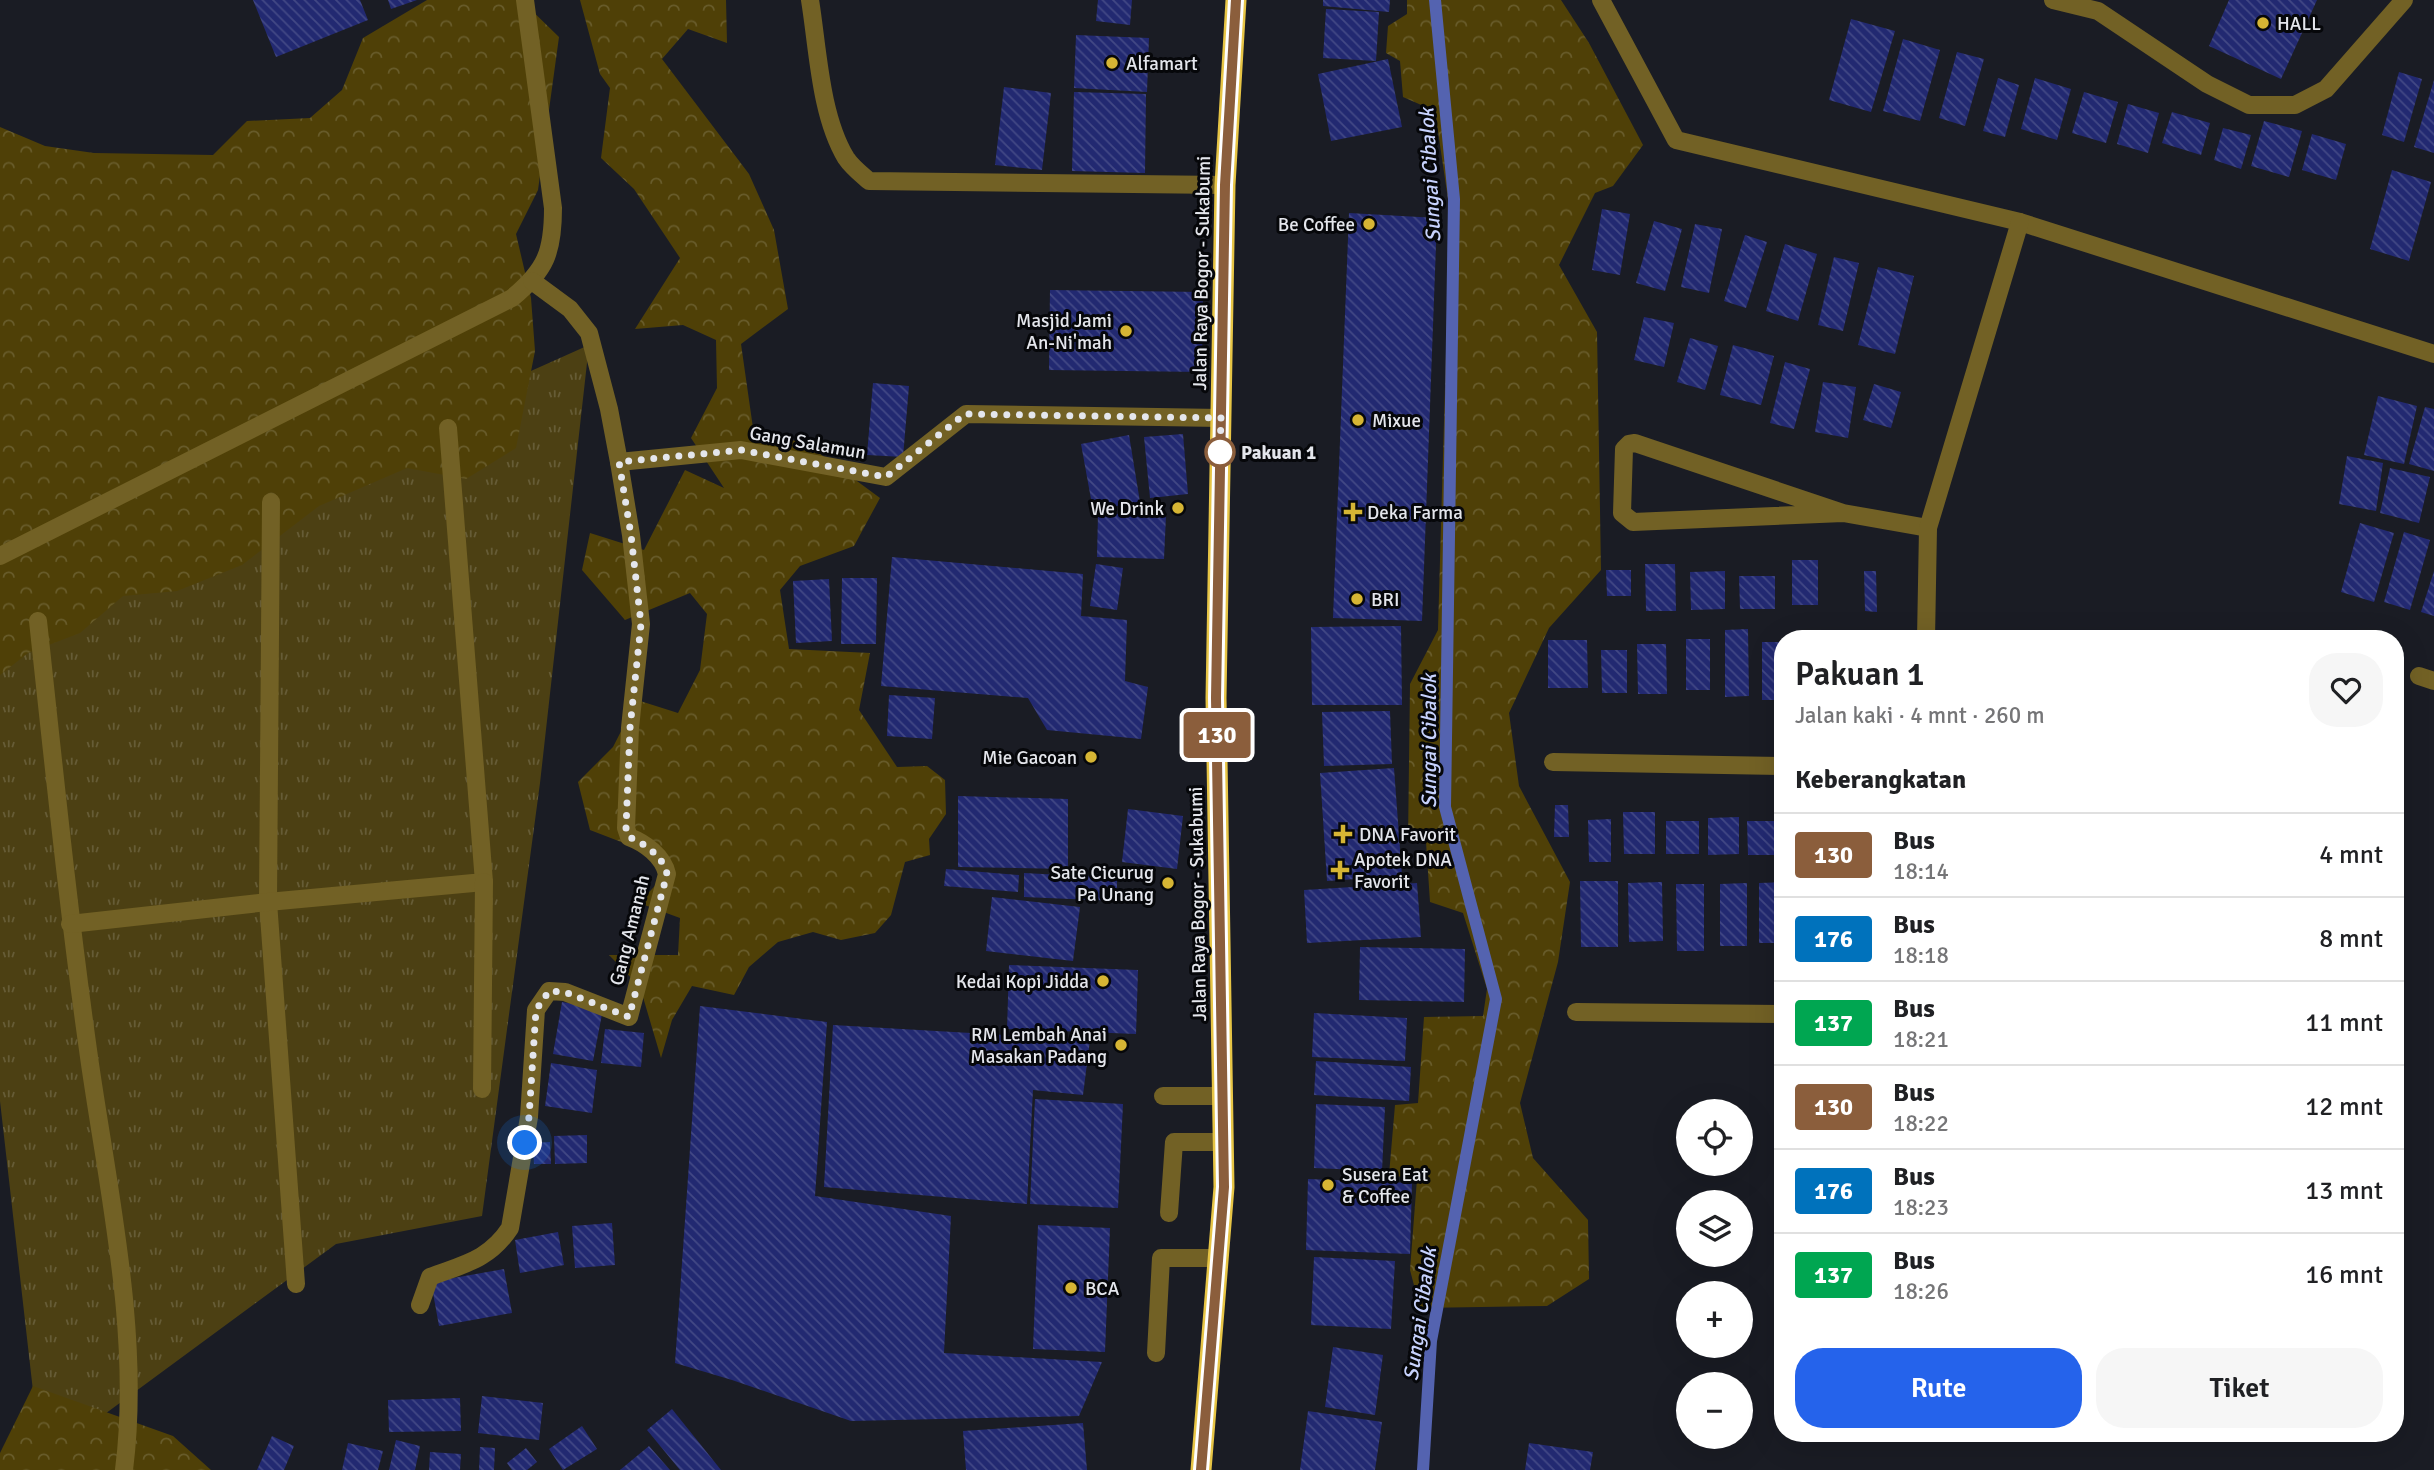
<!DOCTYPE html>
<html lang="id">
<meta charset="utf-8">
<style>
:root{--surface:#fff;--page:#f6f6f6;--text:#202124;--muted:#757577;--line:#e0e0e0;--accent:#2563eb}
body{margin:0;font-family:Signika,sans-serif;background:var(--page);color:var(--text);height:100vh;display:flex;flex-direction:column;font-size:26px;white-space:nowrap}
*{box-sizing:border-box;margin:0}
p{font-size:23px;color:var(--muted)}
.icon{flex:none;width:38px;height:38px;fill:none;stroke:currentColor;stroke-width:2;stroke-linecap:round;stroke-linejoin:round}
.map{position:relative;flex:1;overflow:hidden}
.drawer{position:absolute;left:1774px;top:630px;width:630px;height:812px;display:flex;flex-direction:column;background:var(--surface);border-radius:28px;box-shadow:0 7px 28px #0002}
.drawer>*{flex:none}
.badge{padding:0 14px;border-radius:5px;font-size:24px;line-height:46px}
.fabs{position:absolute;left:1676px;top:1099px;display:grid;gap:14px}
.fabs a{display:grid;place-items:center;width:77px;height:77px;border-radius:50%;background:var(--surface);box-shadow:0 7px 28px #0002;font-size:35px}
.you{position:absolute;width:35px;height:35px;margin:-18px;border:5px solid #fff;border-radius:50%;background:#1a73e8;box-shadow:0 0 0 10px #1a73e833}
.map>.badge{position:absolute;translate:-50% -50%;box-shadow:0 0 0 4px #fff}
h2{padding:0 21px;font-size:26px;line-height:63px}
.round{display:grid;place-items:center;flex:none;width:74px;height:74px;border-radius:28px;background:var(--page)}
.head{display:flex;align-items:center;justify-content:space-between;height:119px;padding:0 21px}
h1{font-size:33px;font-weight:600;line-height:52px}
.primary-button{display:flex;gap:14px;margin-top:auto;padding:14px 21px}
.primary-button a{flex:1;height:80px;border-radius:28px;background:var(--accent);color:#fff;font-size:28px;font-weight:600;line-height:80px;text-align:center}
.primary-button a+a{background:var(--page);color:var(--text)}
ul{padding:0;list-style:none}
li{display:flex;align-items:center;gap:21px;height:84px;padding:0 21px;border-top:2px solid var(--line)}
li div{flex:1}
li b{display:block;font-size:26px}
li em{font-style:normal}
li .badge{min-width:77px;font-weight:700;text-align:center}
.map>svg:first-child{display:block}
.grass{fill:url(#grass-tufts)}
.forest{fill:url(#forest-crowns)}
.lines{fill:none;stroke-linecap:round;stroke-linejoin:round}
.stream{stroke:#5463b0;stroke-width:12}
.building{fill:url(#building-back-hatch)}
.lane{stroke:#726125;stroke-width:18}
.street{stroke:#726125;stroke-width:18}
.highway{stroke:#e6c445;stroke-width:21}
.line-casing{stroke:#fff;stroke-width:16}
.line{stroke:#8b5e3c;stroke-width:10}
.walk{stroke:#e4e6ec;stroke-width:7;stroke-dasharray:0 12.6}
.poi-dot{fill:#d6b534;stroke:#06070a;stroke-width:2.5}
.stop-dot{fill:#fff;stroke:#8b5e3c;stroke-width:3.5}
.labels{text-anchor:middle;stroke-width:6;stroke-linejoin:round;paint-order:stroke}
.poi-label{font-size:19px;fill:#e4e6ec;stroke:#06070a;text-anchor:start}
.street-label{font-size:19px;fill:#e4e6ec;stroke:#06070a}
.stop-label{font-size:19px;font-weight:bold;fill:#e4e6ec;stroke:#06070a;text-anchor:start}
.water-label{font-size:21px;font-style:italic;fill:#c7d2fd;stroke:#06070a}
</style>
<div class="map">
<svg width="2434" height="1470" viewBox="0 0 2434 1470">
<defs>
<pattern id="grass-tufts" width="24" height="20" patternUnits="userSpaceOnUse" patternTransform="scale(1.75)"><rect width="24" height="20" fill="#4c4013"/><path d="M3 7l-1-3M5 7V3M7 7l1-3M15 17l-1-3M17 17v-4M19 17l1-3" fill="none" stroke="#665c36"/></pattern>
<pattern id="forest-crowns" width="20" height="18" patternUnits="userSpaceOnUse" patternTransform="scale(1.75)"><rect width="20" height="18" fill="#4f4007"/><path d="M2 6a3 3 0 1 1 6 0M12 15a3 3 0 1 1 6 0" fill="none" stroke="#685c2b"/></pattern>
<pattern id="building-back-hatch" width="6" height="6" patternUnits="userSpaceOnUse" patternTransform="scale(1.75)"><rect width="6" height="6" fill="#222971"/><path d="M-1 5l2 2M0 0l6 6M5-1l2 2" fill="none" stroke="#424885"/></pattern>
</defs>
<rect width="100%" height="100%" fill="#1a1c24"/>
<path class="grass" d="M589 345 540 783 482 1216 336 1244 41 1461 0 1101V609Z"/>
<g class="forest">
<path d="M427 0H521L559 37 538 190 516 234 531 298 535 351 516 448 466 479 407 468 319 506 242 565 177 591 123 596 80 633 28 653 0 675V127L45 146 94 153 213 155 247 121 310 118 342 90 363 38Z"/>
<path d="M580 0H726L727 43 688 29 662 59 749 174 774 230 788 309 741 344 754 435 804 442 880 498 854 546 800 566 780 590 789 649 870 653 859 710 897 767 927 766 945 780 946 814 929 839 930 855 905 862 891 915 875 933 841 940 813 932 778 942 749 967 734 995 692 986 672 1020 661 1058 640 987 609 955H678L680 918 639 903 664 876 642 850 590 830 578 782 613 747 637 700 678 713 700 670 707 614 690 593 625 620 582 570 590 533 644 550 685 470 724 488 691 438 717 388 716 340 683 325 635 329 680 258 634 189 601 158 610 88 600 74Z"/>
<path d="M1407 0H1561L1589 43 1643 145 1613 186 1595 193 1559 265 1597 332 1601 570 1549 628 1509 713 1519 786 1570 882 1558 962 1520 1103 1533 1158 1588 1220 1589 1279 1547 1306 1420 1308 1410 1270 1417 1179 1389 1175 1395 1105 1418 1103 1424 1017 1483 1016 1487 989 1463 913 1430 902 1426 842H1408L1410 684 1438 630 1450 213 1435 111 1403 97 1400 61 1386 53 1388 26 1407 14Z"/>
<path d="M33 1386 173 1436 211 1470H0V1453Z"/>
</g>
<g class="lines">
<path class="stream" d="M1423 1470 1431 1341 1496 999 1445 807 1454 199 1435 0"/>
</g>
<g class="building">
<path d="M253 0H360L368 20 276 57Z"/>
<path d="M388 0H417L391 9Z"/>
<path d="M1098 0H1132L1130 25 1096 21Z"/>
<path d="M1323 0H1390L1389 12 1323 6Z"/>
<path d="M2229 0H2317L2281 79 2209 46Z"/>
<path d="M1326 9 1379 12 1376 61 1323 58Z"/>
<path d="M1851 19 1895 31 1871 112 1829 100Z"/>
<path d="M1076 35 1149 38 1147 92 1074 88Z"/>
<path d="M1903 39 1940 50 1920 121 1883 111Z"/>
<path d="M1957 52 1984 59 1965 126 1939 118Z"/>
<path d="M1388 59 1402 127 1331 141 1318 74Z"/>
<path d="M2399 72 2422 79 2404 142 2382 135Z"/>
<path d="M1998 78 2019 85 2005 137 1983 131Z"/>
<path d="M2035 78 2071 89 2057 140 2021 129Z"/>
<path d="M2434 80V153L2414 147Z"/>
<path d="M1004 87 1051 93 1042 170 995 165Z"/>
<path d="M1074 92 1146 94 1145 173 1072 171Z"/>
<path d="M2084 92 2118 102 2106 143 2072 133Z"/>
<path d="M2128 104 2159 113 2148 153 2117 144Z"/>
<path d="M2172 112 2210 123 2201 155 2162 143Z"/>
<path d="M2264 121 2302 131 2289 177 2251 166Z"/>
<path d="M2223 128 2251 135 2241 169 2214 160Z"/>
<path d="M2312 134 2346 144 2336 180 2302 170Z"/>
<path d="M2392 170 2431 182 2409 261 2370 249Z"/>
<path d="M1602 209 1630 214 1620 275 1592 270Z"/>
<path d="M1349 213 1437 218 1422 621 1333 618Z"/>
<path d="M1654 221 1682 229 1665 291 1636 283Z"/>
<path d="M1695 224 1722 229 1709 293 1681 287Z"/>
<path d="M1745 235 1767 242 1746 308 1724 301Z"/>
<path d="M1785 244 1817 254 1798 321 1766 311Z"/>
<path d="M1834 257 1859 263 1843 331 1818 325Z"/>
<path d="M1878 267 1914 276 1895 354 1858 345Z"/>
<path d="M1050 290 1203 292 1202 372 1049 370Z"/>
<path d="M1644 317 1674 323 1664 367 1634 360Z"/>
<path d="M1690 338 1718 346 1705 390 1677 382Z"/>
<path d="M1733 345 1774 356 1761 405 1720 395Z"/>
<path d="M1785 362 1810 369 1794 429 1770 423Z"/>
<path d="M1823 382 1856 387 1848 438 1815 432Z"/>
<path d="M873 383 909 386 903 457 867 455Z"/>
<path d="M1874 384 1901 392 1891 428 1863 420Z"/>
<path d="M2378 396 2417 406 2404 464 2364 455Z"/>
<path d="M2425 407 2434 409V471L2409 464Z"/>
<path d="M1183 434 1188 494 1150 498 1144 437Z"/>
<path d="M1129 435 1140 502 1093 510 1081 444Z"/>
<path d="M2347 456 2383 463 2376 511 2339 504Z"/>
<path d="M2390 468 2430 477 2419 523 2380 513Z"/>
<path d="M1098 513 1166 516 1164 559 1097 557Z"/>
<path d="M2360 523 2394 533 2374 602 2341 592Z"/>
<path d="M2404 532 2430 540 2410 610 2384 602Z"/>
<path d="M892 557 1083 574 1081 616 1127 620 1125 681 1148 687 1141 739 1047 730 1028 698 881 686Z"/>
<rect x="1792" y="560" width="26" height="45"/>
<path d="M1096 564 1123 568 1117 610 1090 606Z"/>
<path d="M1645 564H1675L1676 611H1646Z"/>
<path d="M1606 570H1631V596H1607Z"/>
<path d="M1725 571V609L1691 610 1690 572Z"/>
<path d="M1864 571H1876L1877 612 1865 611Z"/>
<path d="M2434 571V616L2421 612Z"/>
<path d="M1739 576H1775V609H1740Z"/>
<path d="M842 578H877L876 644H841Z"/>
<path d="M829 579 832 641 796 643 793 581Z"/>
<path d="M1401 626 1402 705H1312L1311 627Z"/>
<path d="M1748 629 1749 696 1725 697V630Z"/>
<rect x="1686" y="639" width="24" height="51"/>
<path d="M1548 640H1587L1588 688H1548Z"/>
<rect x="1762" y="642" width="21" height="58"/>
<path d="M1637 644H1666L1667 694H1638Z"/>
<path d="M1601 650H1627V693H1602Z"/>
<path d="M889 695 935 698 932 739 887 736Z"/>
<path d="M1390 711 1392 764 1324 766 1322 712Z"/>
<path d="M1394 768 1402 876 1327 881 1320 773Z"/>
<path d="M958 796 1068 799V869L958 867Z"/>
<path d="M1555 805H1568L1569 837H1554Z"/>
<path d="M1128 809 1183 816 1177 869 1122 862Z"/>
<path d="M1623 812H1655V854H1624Z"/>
<path d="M1739 817V854L1708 855V818Z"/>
<path d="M1611 819V862H1589L1588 820Z"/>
<rect x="1666" y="821" width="33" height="33"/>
<path d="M1747 821H1777V855H1748Z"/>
<path d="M946 869 1019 875 1018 892 944 886Z"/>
<path d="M1024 873 1117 878V901L1024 897Z"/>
<path d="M1580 881H1618V947H1581Z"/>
<path d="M1662 882 1663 941 1629 942 1628 883Z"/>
<path d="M1783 882V943H1759V883Z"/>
<path d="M1417 883 1421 937 1307 943 1304 890Z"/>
<path d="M1747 883V946H1720V884Z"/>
<path d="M1676 884H1704V951H1677Z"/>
<path d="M992 897 1080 907 1073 961 986 951Z"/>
<path d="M1360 947 1465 949 1464 1002 1359 1000Z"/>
<path d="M1009 965 1138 970 1136 1034 1007 1029Z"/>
<path d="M562 1002 603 1009 593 1061 553 1054Z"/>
<path d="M700 1006 827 1022 815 1196 951 1216 944 1353 1102 1362 1079 1416 851 1421 732 1380 675 1363Z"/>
<path d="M1314 1013 1407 1018 1405 1061 1312 1057Z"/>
<path d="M833 1025 1090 1040 1083 1095 1033 1090 1027 1204 824 1187Z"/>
<path d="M605 1029 644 1033 641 1067 601 1063Z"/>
<path d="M1316 1061 1411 1067 1409 1101 1314 1095Z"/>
<path d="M551 1063 597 1070 592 1113 545 1106Z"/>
<path d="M1035 1099 1123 1104 1118 1208 1030 1204Z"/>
<path d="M1316 1104 1385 1107 1382 1171 1314 1168Z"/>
<path d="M587 1135V1163L555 1164 554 1136Z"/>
<path d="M550 1142 551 1164H534L533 1143Z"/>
<path d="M1308 1179 1412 1183 1410 1254 1306 1250Z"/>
<path d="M612 1223 615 1265 575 1268 572 1226Z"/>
<path d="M1038 1225 1110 1228 1105 1352 1033 1349Z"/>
<path d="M558 1232 564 1265 520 1273 515 1240Z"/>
<path d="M1314 1257 1395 1261 1391 1329 1311 1325Z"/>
<path d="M504 1269 512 1313 439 1326 431 1282Z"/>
<path d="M1333 1347 1383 1355 1375 1415 1325 1407Z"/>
<path d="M482 1396 543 1403 539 1440 478 1433Z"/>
<path d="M460 1398 461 1431 389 1432 388 1400Z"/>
<path d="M672 1409 721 1470H680L647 1430Z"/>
<path d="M1308 1411 1382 1422 1375 1470H1300Z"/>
<path d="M1083 1423 1087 1470H966L963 1431Z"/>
<path d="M582 1426 597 1449 563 1470 549 1449Z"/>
<path d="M272 1436 294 1446 284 1470H257Z"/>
<path d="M396 1440 420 1446 415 1470H389Z"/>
<path d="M348 1443 383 1451 378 1470H342Z"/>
<path d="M1529 1443 1593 1452 1590 1470H1525Z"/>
<path d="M649 1446 670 1470H620Z"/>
<path d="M480 1447 495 1448 494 1470H479Z"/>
<path d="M526 1448 537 1462 527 1470H512L507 1463Z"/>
<path d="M430 1452 461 1454 460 1470H429Z"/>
</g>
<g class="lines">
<g class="lane">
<path d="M619 462 741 450 886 477 966 414 1221 418"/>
<path d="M1163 1096H1222"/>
<path d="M1169 1213 1174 1142H1223"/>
<path d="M1156 1353 1161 1258H1218"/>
</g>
<g class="street">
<path d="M810 0C818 49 820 115 846 158 852 167 861 174 869 181L1225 185"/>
<path d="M1601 0 1676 140 2020 222 2434 354"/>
<path d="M2053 0 2098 11 2207 84 2249 105H2295L2326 89 2404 0"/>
<path d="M271 502 268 902 296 1284"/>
<path d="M1843 513 1635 443 1629 444 1624 449 1622 513 1633 522 1843 513 1928 528"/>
<path d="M0 556 512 298C546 270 553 252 553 208L525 0"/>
<path d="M38 621C54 769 69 917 90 1064 109 1195 141 1338 124 1470"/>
<path d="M1926 639 1928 528 2020 222"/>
<path d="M2419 676 2434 681"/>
<path d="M1553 762 1783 766"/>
<path d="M70 924 268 902 484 882 448 428"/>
<path d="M1576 1012 1783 1014"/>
<path d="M482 1089 484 882"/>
<path d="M420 1305 430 1277C464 1264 489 1260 510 1228L529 1117 536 1010 549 991 565 992 629 1017 667 874C663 856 645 843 629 837L626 828 630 728 641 624 631 535 619 462 609 409 589 333 570 309 532 281"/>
</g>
<path class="highway" d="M1201 1470 1224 1187 1216 698 1225 185 1236 0"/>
</g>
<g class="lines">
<g class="line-casing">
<path id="line" d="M1201 1470 1224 1187 1216 698 1225 185 1236 0"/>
</g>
<use href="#line" class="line"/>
<path class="walk" d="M525 1143 529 1117 536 1010 549 991 565 992 629 1017 667 874C663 856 645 844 629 837L626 828 630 728 641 624 631 535 619 462 741 450 886 477 965 414 1221 418 1220 452"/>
</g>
<g class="poi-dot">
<circle cx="2263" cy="23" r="7"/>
<circle cx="1112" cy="63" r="7"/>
<circle cx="1369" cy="224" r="7"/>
<circle cx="1126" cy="331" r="7"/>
<circle cx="1358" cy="420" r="7"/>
<circle cx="1178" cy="508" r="7"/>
<path d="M1349.5 501.5h7v7h7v7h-7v7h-7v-7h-7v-7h7z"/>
<circle cx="1357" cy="599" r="7"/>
<circle cx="1091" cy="757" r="7"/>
<path d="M1339.5 823.5h7v7h7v7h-7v7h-7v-7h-7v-7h7z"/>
<path d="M1336.5 859.5h7v7h7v7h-7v7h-7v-7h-7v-7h7z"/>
<circle cx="1168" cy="883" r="7"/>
<circle cx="1103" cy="981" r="7"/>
<circle cx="1121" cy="1045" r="7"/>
<circle cx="1328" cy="1185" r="7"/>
<circle cx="1071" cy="1288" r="7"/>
</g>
<circle class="stop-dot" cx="1220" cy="452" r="14"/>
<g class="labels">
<g class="poi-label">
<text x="2277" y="30">HALL</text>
<text x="1126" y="70">Alfamart</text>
<text x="1355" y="231" text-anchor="end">Be Coffee</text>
<text x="1112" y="327" text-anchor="end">Masjid Jami<tspan x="1112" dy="22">An-Ni'mah</tspan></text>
<text x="1372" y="427">Mixue</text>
<text x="1164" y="515" text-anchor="end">We Drink</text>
<text x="1367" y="519">Deka Farma</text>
<text x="1371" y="606">BRI</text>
<text x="1077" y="764" text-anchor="end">Mie Gacoan</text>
<text x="1359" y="841">DNA Favorit</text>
<text x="1354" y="866">Apotek DNA<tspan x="1354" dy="22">Favorit</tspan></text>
<text x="1154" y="879" text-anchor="end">Sate Cicurug<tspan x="1154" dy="22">Pa Unang</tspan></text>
<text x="1089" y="988" text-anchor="end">Kedai Kopi Jidda</text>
<text x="1107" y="1041" text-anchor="end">RM Lembah Anai<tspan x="1107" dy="22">Masakan Padang</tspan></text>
<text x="1342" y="1181">Susera Eat<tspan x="1342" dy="22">&amp; Coffee</tspan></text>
<text x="1085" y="1295">BCA</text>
</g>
<g class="street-label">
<text transform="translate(1201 273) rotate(-89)" y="7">Jalan Raya Bogor - Sukabumi</text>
<text transform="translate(808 442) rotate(10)" y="7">Gang Salamun</text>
<text transform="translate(1197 904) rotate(-91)" y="7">Jalan Raya Bogor - Sukabumi</text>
<text transform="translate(629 930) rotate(-76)" y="7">Gang Amanah</text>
</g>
<g class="stop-label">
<text x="1241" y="459">Pakuan 1</text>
</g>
<g class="water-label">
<text transform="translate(1430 175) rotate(-93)" y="7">Sungai Cibalok</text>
<text transform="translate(1429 741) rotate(-90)" y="7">Sungai Cibalok</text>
<text transform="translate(1420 1314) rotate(-82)" y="7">Sungai Cibalok</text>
</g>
</g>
</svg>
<div class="fabs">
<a><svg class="icon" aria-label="locate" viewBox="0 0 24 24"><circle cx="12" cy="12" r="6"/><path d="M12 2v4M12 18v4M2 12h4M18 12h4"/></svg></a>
<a><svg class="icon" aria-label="layers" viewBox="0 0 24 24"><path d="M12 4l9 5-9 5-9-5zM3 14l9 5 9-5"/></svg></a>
<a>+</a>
<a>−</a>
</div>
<div class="you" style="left:525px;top:1143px"></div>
<b class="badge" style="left:1217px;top:735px;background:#8b5e3c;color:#fff">130</b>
<section class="drawer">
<div class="head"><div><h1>Pakuan 1</h1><p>Jalan kaki · 4 mnt · 260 m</p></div><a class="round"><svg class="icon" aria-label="heart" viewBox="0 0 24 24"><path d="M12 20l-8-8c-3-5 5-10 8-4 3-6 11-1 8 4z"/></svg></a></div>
<h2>Keberangkatan</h2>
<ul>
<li><span class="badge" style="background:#8b5e3c;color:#fff">130</span><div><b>Bus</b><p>18:14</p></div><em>4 mnt</em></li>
<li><span class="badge" style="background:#0072bc;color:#fff">176</span><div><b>Bus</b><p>18:18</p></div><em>8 mnt</em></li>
<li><span class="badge" style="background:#00a651;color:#fff">137</span><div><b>Bus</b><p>18:21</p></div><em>11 mnt</em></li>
<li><span class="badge" style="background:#8b5e3c;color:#fff">130</span><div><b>Bus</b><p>18:22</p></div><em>12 mnt</em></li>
<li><span class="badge" style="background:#0072bc;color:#fff">176</span><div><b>Bus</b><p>18:23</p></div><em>13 mnt</em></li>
<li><span class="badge" style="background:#00a651;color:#fff">137</span><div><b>Bus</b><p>18:26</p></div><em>16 mnt</em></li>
</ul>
<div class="primary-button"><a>Rute</a><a>Tiket</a></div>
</section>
</div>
